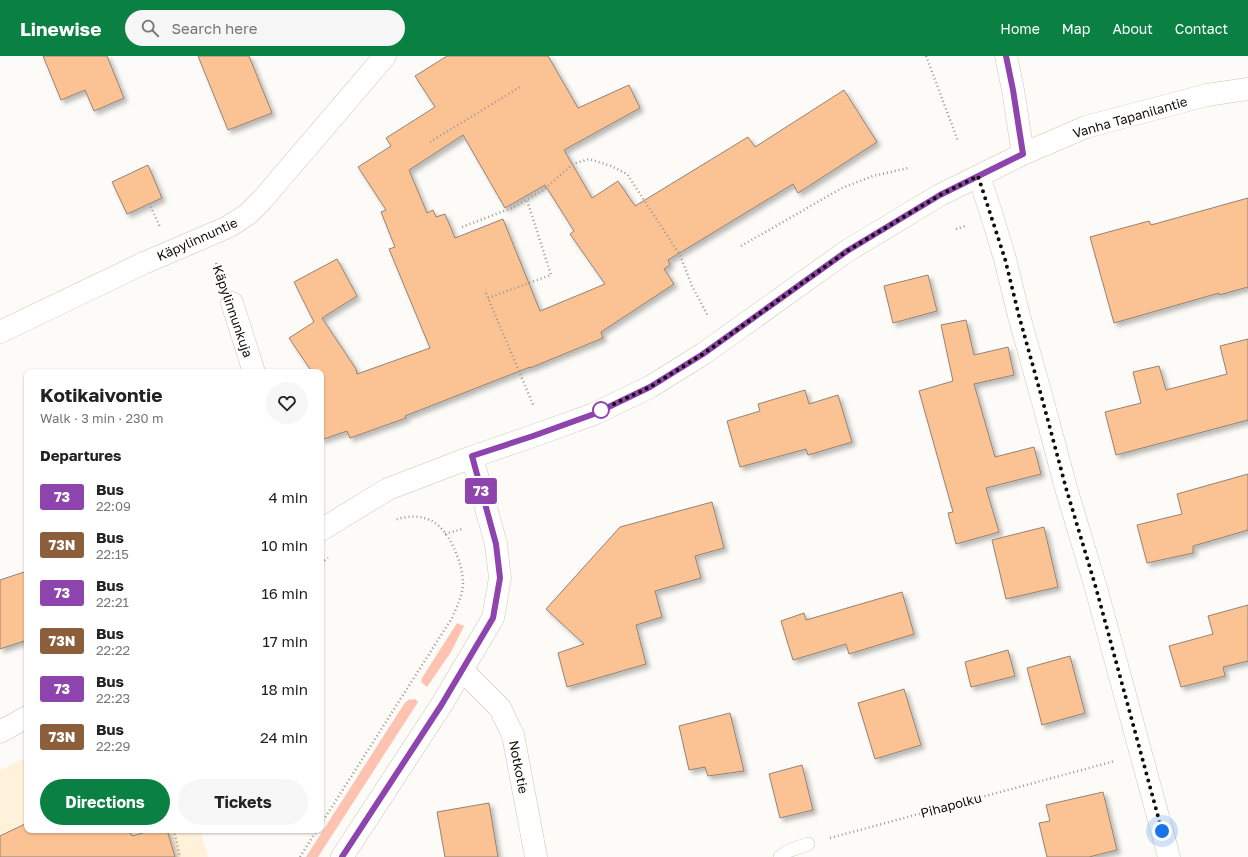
<!DOCTYPE html>
<meta charset="utf-8">
<style>
:root{--surface:#fff;--page:#f6f6f6;--text:#222;--muted:#767676;--accent:#0b8043}
body{margin:0;font-family:"Golos Text",sans-serif;background:var(--page);color:var(--text);height:100vh;display:flex;flex-direction:column;font-size:15px;white-space:nowrap}
*{box-sizing:border-box;margin:0}
p{font-size:13px;color:var(--muted)}
.icon{flex:none;width:22px;height:22px;fill:none;stroke:currentColor;stroke-width:2;stroke-linecap:round;stroke-linejoin:round}
.map{position:relative;flex:1;overflow:hidden}
.panel{position:absolute;left:24px;top:313px;width:300px;height:464px;display:flex;flex-direction:column;background:var(--surface);border-radius:8px;box-shadow:0 1px 3px #0004}
.panel>*{flex:none}
.badge{padding:0 8px;border-radius:3px;font-size:14px;line-height:26px}
.you{position:absolute;width:20px;height:20px;margin:-10px;border:3px solid #fff;border-radius:50%;background:#1a73e8;box-shadow:0 0 0 6px #1a73e833}
.map>.badge{position:absolute;translate:-50% -50%;box-shadow:0 0 0 2px #fff}
h2{padding:0 16px;font-size:15px;line-height:36px}
.round{display:grid;place-items:center;flex:none;width:42px;height:42px;border-radius:21px;background:var(--page)}
.overview{display:flex;align-items:center;justify-content:space-between;height:68px;padding:0 16px}
h1{font-size:19px;font-weight:700;line-height:30px}
.cta{display:flex;gap:8px;margin-top:auto;padding:8px 16px}
.cta a{flex:1;height:46px;border-radius:24px;background:var(--accent);color:#fff;font-size:16px;font-weight:700;line-height:46px;text-align:center}
.cta a+a{background:var(--page);color:var(--text)}
ul{padding:0;list-style:none}
li{display:flex;align-items:center;gap:12px;height:48px;padding:0 16px}
li div{flex:1}
li b{display:block;font-size:15px}
li em{font-style:normal}
li .badge{min-width:44px;font-weight:700;text-align:center}
header{display:flex;align-items:center;gap:24px;box-sizing:border-box;height:56px;padding:0 20px;background:var(--accent);color:#fff}
header strong{font-size:19px}
nav{display:flex;gap:22px;margin-inline-start:auto;font-size:14px}
.search{width:280px;height:36px;background:var(--page);display:flex;align-items:center;gap:10px;box-sizing:border-box;padding:0 14px;border-radius:22px;color:var(--muted);font-size:15px}
.map>svg:first-child{display:block}
.built{fill:#fff1da}
.green{fill:#fdc3b0}
.building{fill:#fbc294;stroke:#958274;fill-rule:evenodd;filter:url(#shadow)}
.lines{fill:none;stroke-linecap:round;stroke-linejoin:round}
.service-casing{stroke:#d1c4b0;stroke-width:14}
.minor-casing{stroke:#d1c4b0;stroke-width:23}
.tertiary-casing{stroke:#d1c4b0;stroke-width:23}
.path{stroke:#9d9a95;stroke-width:2.5;stroke-dasharray:1 3;stroke-linecap:butt}
.service{stroke:#fff;stroke-width:13}
.minor{stroke:#fff;stroke-width:22}
.tertiary{stroke:#fff;stroke-width:22}
.line-casing{stroke:#fff;stroke-width:9}
.line{stroke:#8e44ad;stroke-width:6}
.walk{stroke:#120d07;stroke-width:4;stroke-dasharray:0 7.2}
.stop-dot{fill:#fff;stroke:#8e44ad;stroke-width:2}
.labels{text-anchor:middle;stroke-width:3;stroke-linejoin:round;paint-order:stroke}
.street-label{font-size:13px;fill:#120d07;stroke:#fff}
</style>
<header>
<strong>Linewise</strong>
<div class="search"><svg class="icon" aria-label="search" viewBox="0 0 24 24"><circle cx="10" cy="10" r="6"/><path d="M15 15l6 6"/></svg>Search here</div>
<nav><a>Home</a><a>Map</a><a>About</a><a>Contact</a></nav>
</header>
<div class="map">
<svg width="1248" height="801" viewBox="0 0 1248 801">
<defs>
<filter id="shadow"><feDropShadow dx="3.5" dy="3.5" stdDeviation="2" flood-color="#0004"/></filter>
</defs>
<rect width="100%" height="100%" fill="#fdfbf7"/>
<path class="built" d="M27 701V774H200L208 801H0V714Z"/>
<g class="green">
<path d="M457 567 464 570 451 596 427 631 421 626 422 622Z"/>
<path d="M415 643 418 646 318 801H306L404 648 408 644Z"/>
</g>
<g class="building">
<path d="M43 0H107L124 42 94 55 85 34 61 44Z"/>
<path d="M198 0H249L272 57 228 74Z"/>
<path d="M447 0H548L578 52 629 29 640 52 564 94 592 142 618 125 635 150 748 81 755 91 844 34 877 86 798 137 793 128 668 204 670 209 664 213 674 228 601 276 603 282 530 312V311L405 360 406 362 350 382 347 375 321 384V316H312L289 282 314 266 294 226 337 203 357 240 322 262 356 313 357 318 430 292 389 193 395 191 381 156 386 154 358 111 391 90 386 82 435 51 415 20ZM463 79 505 152 545 129 574 175 570 178 605 228 540 255 503 163 455 182 445 158 436 161 433 154 427 157 409 114Z"/>
<path d="M148 109 162 142 127 158 112 126Z"/>
<path d="M1248 142V231L1219 239V237L1114 267 1090 181 1149 165 1151 169Z"/>
<path d="M928 219 937 255 893 267 884 230Z"/>
<path d="M966 264 974 299 1008 291 1014 319 974 328 995 401 1034 391 1041 418 986 432 999 476 956 488 948 457 953 456 919 335 953 325 941 269Z"/>
<path d="M1248 283V364L1116 399 1105 356 1141 347 1133 316 1159 310 1166 334 1227 318 1220 290Z"/>
<path d="M805 334 809 348 838 339 852 386 808 399 806 393 740 411 727 365 760 355 758 348Z"/>
<path d="M1248 418V474L1193 490V497L1147 507 1137 469 1182 458 1177 438Z"/>
<path d="M712 446 724 492 695 500 701 522 655 535 662 561 636 569 646 608 567 631 558 597 584 588 546 553 620 471Z"/>
<path d="M1044 471 1058 531 1006 543 992 484Z"/>
<path d="M27 515V584L0 593V524Z"/>
<path d="M902 536 914 578 849 598 846 588 793 604 781 565 804 557 806 564Z"/>
<path d="M1248 549V605L1223 611 1225 620 1181 631 1169 590 1213 578 1208 560Z"/>
<path d="M1008 594 1015 620 971 631 965 606Z"/>
<path d="M1070 600 1085 657 1042 669 1027 612Z"/>
<path d="M904 633 921 689 875 703 858 647Z"/>
<path d="M730 657 744 715 708 720 705 711 689 714 679 670Z"/>
<path d="M802 709 813 754 780 762 769 718Z"/>
<path d="M1103 736 1117 794 1089 801H1047L1039 767 1050 765 1046 749Z"/>
<path d="M489 747 498 801H445L437 756Z"/>
<path d="M27 767V774H128L132 780 153 774H167L175 801H0V780Z"/>
</g>
<g class="lines">
<g class="service-casing">
<path id="service" d="M780 801 788 795 808 788"/>
</g>
<g class="minor-casing">
<g id="minor">
<path d="M979 120 992 160 1005 203 1019 260 1043 346 1066 432 1096 532 1169 801"/>
<path d="M232 247 254 316"/>
<path d="M0 276 144 207 228 171 248 158 262 144 385 0"/>
<path d="M462 614 500 652 513 679 536 801"/>
</g>
</g>
<g class="tertiary-casing">
<g id="tertiary">
<path d="M1006 0 1013 34 1023 98"/>
<path d="M321 474 388 433 472 401 533 380 594 358 650 331 703 298 847 195 940 139 1023 98 1086 71 1207 39 1248 33"/>
<path d="M0 676 27 661"/>
<path d="M342 801 442 648 493 562 500 522 496 488 472 401"/>
</g>
</g>
<g class="path">
<path d="M926 0 958 85"/>
<path d="M430 86 520 31"/>
<path d="M149 147 160 171"/>
<path d="M462 171 512 152 542 135 573 108 589 103 611 110 627 118 680 199 692 230 708 260"/>
<path d="M956 173 965 170"/>
<path d="M741 190 842 132 873 120 908 112"/>
<path d="M216 207 222 223"/>
<path d="M486 237 534 351"/>
<path d="M488 242 551 219 527 144"/>
<path d="M445 478 462 473"/>
<path d="M321 507 328 502"/>
<path d="M321 768 452 562C457 550 463 539 463 527 463 508 449 472 430 464 419 459 406 460 395 464"/>
<path d="M174 774 180 801"/>
<path d="M830 782 1115 705"/>
<path d="M300 801 317 774"/>
</g>
<use href="#service" class="service"/>
<use href="#minor" class="minor"/>
<use href="#tertiary" class="tertiary"/>
</g>
<g class="lines">
<g class="line-casing">
<path id="line" d="M342 801 442 648 493 562 500 522 496 488 472 400 533 380 594 358 650 331 703 298 847 195 940 139 1023 98 1013 34 1006 0"/>
</g>
<use href="#line" class="line"/>
<path class="walk" d="M601 354 650 331 703 298 847 195 940 139 978 120 1005 203 1019 260 1043 346 1066 432 1096 532 1162 775"/>
</g>
<circle class="stop-dot" cx="601" cy="354" r="8"/>
<g class="labels">
<g class="street-label">
<text transform="translate(1130 61) rotate(-16)" y="5">Vanha Tapanilantie</text>
<text transform="translate(197 183) rotate(-24)" y="5">Käpylinnuntie</text>
<text transform="translate(233 255) rotate(71)" y="5">Käpylinnunkuja</text>
<text transform="translate(519 711) rotate(79)" y="5">Notkotie</text>
<text transform="translate(951 749) rotate(-15)" y="5">Pihapolku</text>
</g>
</g>
</svg>
<div class="you" style="left:1162px;top:775px"></div>
<b class="badge" style="left:481px;top:435px;background:#8e44ad;color:#fff">73</b>
<section class="panel">
<div class="overview"><div><h1>Kotikaivontie</h1><p>Walk · 3 min · 230 m</p></div><a class="round"><svg class="icon" aria-label="heart" viewBox="0 0 24 24"><path d="M12 20l-8-8c-3-5 5-10 8-4 3-6 11-1 8 4z"/></svg></a></div>
<h2>Departures</h2>
<ul>
<li><span class="badge" style="background:#8e44ad;color:#fff">73</span><div><b>Bus</b><p>22:09</p></div><em>4 min</em></li>
<li><span class="badge" style="background:#8b5e3c;color:#fff">73N</span><div><b>Bus</b><p>22:15</p></div><em>10 min</em></li>
<li><span class="badge" style="background:#8e44ad;color:#fff">73</span><div><b>Bus</b><p>22:21</p></div><em>16 min</em></li>
<li><span class="badge" style="background:#8b5e3c;color:#fff">73N</span><div><b>Bus</b><p>22:22</p></div><em>17 min</em></li>
<li><span class="badge" style="background:#8e44ad;color:#fff">73</span><div><b>Bus</b><p>22:23</p></div><em>18 min</em></li>
<li><span class="badge" style="background:#8b5e3c;color:#fff">73N</span><div><b>Bus</b><p>22:29</p></div><em>24 min</em></li>
</ul>
<div class="cta"><a>Directions</a><a>Tickets</a></div>
</section>
</div>
